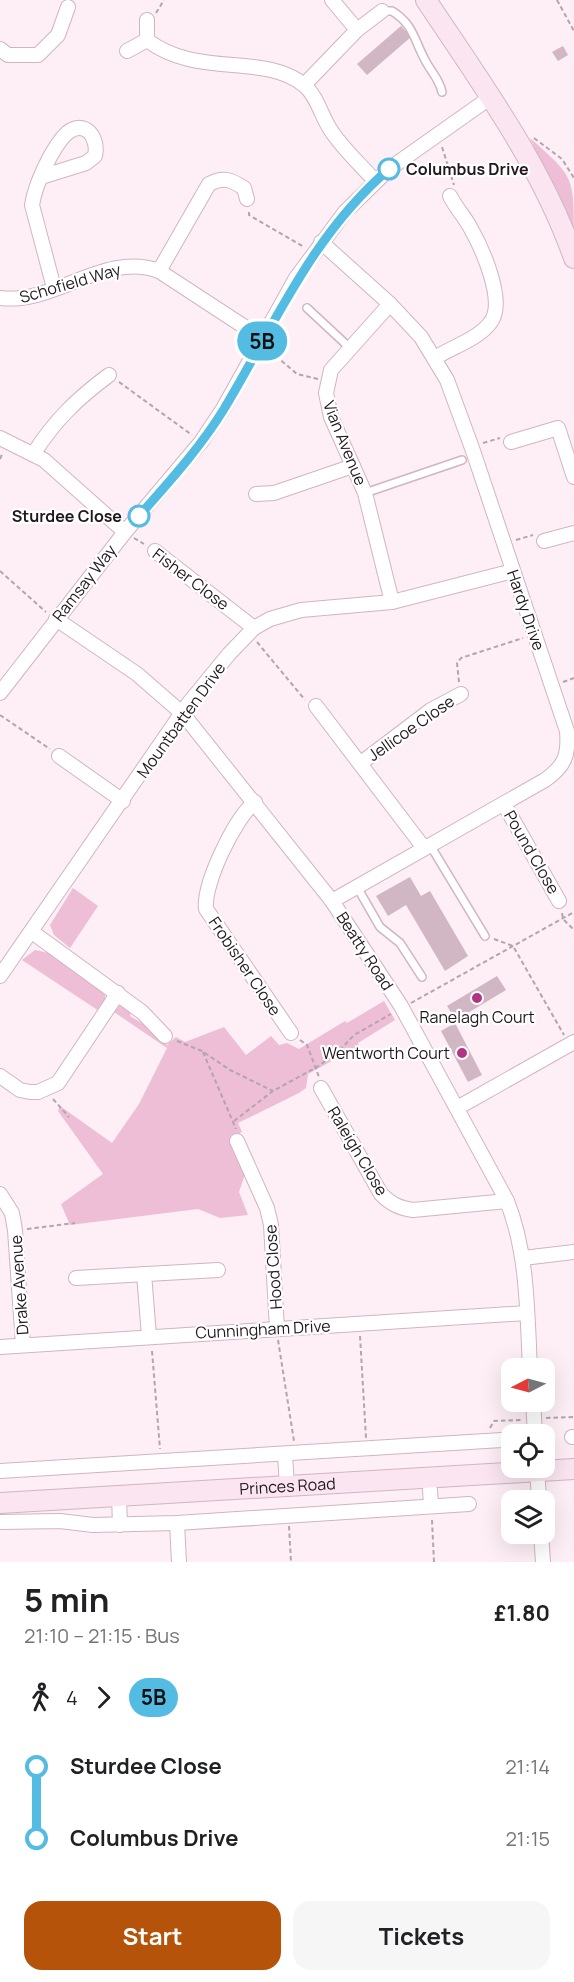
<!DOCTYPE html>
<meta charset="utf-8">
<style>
:root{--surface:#fff;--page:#f6f6f6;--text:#202124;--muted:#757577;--accent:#b45309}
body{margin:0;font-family:Manrope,sans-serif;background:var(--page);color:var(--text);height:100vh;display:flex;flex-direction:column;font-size:22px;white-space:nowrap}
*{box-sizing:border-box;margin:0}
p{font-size:20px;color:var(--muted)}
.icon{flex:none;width:33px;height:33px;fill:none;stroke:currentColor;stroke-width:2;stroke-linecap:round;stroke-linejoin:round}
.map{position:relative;height:1562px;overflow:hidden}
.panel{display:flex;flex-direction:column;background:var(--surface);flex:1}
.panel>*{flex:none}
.badge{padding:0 12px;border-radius:20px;font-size:21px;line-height:39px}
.needle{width:39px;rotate:264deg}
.buttons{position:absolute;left:501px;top:1358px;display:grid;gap:12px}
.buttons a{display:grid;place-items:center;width:54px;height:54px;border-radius:12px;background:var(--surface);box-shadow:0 6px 24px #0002;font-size:30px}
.map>.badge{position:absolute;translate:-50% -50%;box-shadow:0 0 0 3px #fff}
.legs{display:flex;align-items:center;gap:9px;height:66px;padding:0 24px;font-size:20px}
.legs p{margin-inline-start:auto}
.overview{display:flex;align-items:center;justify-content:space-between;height:102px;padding:0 24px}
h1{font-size:33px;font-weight:700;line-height:45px}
.cta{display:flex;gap:12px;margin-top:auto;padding:12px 24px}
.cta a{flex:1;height:69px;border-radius:18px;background:var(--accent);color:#fff;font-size:24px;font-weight:700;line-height:69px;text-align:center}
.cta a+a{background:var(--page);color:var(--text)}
ul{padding:0 24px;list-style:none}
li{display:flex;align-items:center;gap:21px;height:72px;font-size:22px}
li i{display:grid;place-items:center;width:9px;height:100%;margin:0 8px;background:currentColor}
li i::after{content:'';width:15px;height:15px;margin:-8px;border:4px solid;border-radius:50%;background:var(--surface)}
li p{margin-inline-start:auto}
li:first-child i{background:linear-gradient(#0000 50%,currentColor 0)}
li:last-child i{background:linear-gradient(currentColor 50%,#0000 0)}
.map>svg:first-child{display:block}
.green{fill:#edbed6}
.building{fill:#d1b6c4}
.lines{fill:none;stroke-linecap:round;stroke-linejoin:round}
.lane-casing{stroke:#d0b5c3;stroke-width:10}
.street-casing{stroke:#d0b5c3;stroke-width:16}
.secondary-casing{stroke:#d0b5c3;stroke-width:22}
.path{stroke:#b3a5ac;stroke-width:2;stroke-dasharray:4.5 3;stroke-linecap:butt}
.lane{stroke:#fff;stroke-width:7}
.street{stroke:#fff;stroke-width:14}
.secondary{stroke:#fae5f1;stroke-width:20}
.line-1-casing{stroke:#fff;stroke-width:14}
.line-1{stroke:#54bbe2;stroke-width:9}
.stop-1-dot{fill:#fff;stroke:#54bbe2;stroke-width:3}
.poi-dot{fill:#b23484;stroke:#fff;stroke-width:2}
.labels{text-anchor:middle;stroke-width:4.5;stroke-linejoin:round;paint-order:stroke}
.stop-label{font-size:16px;font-weight:bold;fill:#21171c;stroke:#fff;text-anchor:start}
.street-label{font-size:16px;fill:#21171c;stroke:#fff}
.poi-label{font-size:16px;fill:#21171c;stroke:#fff}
</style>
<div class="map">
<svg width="574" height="1562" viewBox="0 0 574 1562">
<rect width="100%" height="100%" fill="#feeef6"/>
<g class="green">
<path d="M530 138C574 177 574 176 574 237Z"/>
<path d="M73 888 98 906 70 948 54 935 50 925Z"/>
<path d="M35 950 49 953 105 992V1000L99 1011 22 960Z"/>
<path d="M384 1001 395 1020 358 1043 359 1046 308 1074 306 1088 299 1093 238 1123 242 1132 232 1137 245 1174 239 1192 248 1215 220 1218 198 1209 70 1225 61 1204 103 1174 58 1111 60 1106 112 1143 139 1104 167 1048 114 1012 121 1004 131 1010 130 1016 150 1028 167 1045 176 1037 185 1042 224 1027 246 1055 271 1036 279 1045 287 1043 299 1049 345 1021 347 1023Z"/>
</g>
<g class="building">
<path d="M401 26 411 37 367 75 357 64Z"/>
<path d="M563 46 568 55 558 61 552 52Z"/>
<path d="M410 877 421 896 430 891 468 956 445 971 406 905 388 916 376 896Z"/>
<path d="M497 976 506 990 456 1020 447 1006Z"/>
<path d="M455 1023 482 1075 468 1082 441 1031Z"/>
</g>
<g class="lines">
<g class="lane-casing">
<g id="lane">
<path d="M382 11H392C413 24 414 39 424 58 430 71 439 78 442 92"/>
<path d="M307 308 350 348"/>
<path d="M365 493 462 460"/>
<path d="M430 845 485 936"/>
<path d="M357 887 380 927 400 943 422 977"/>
</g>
</g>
<g class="street-casing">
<g id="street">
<path d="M332 0 357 30"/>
<path d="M147 20V40C198 79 263 52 304 85 317 96 321 115 330 129 342 148 360 164 375 181"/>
<path d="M0 49 8 55H38L58 35 68 7"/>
<path d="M127 51 147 40"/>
<path d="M304 85 357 30 382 11"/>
<path d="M41 177 86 163 95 156C99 139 86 118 67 133 52 147 35 185 32 205L54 288"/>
<path d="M321 242 390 304 421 337 447 380 472 448 567 731C569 755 565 766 545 780L332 901"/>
<path d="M159 271 209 184C224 176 231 180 244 188L247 199"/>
<path d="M0 298C55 305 104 251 159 271L263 339"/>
<path d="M390 304 331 370 326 393 331 417 365 493 392 602"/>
<path d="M435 358C452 347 478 339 490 323 507 303 482 248 470 227 464 216 456 208 450 196"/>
<path d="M0 438 44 460 125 532"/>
<path d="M511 442 558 428 574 477"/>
<path d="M34 453C55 420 78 398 109 375"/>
<path d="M256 494 274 493 353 466"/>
<path d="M544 541 574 533"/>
<path d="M155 551 254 628"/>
<path d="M56 619 137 674 183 714 332 901 401 1006 507 1201C528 1254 527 1312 530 1368"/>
<path d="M0 693 125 532 201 442 223 409 296 278 345 212 389 169 491 97"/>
<path d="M316 706 424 848"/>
<path d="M59 756 123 801"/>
<path d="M361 763 431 710 461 694"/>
<path d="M255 802C235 818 203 884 206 909L291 1033"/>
<path d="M504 804 559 901"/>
<path d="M32 932 142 1012 165 1036"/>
<path d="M0 976 188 704 229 654 254 628 270 619 301 610 392 602 513 571"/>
<path d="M0 1076 20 1090 30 1092H38L58 1083 118 993"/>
<path d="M321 1088 381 1194C391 1204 399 1208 413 1210L507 1201"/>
<path d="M457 1108 574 1042"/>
<path d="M237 1141 267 1208 271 1225 277 1329"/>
<path d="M0 1194 12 1213 15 1230 23 1345"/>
<path d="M523 1258 574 1252"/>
<path d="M144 1274 149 1336"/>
<path d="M76 1278 218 1270"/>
<path d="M0 1347 527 1313"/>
<path d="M533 1401 535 1434"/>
<path d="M572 1437H574"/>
<path d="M285 1455 287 1486"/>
<path d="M537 1467 539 1500"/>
<path d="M0 1471 502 1440"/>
<path d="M430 1490 431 1506"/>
<path d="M119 1496 120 1525"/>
<path d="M0 1522 60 1521 93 1525 177 1523 469 1504"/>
<path d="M177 1523 179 1562"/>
<path d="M541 1533 543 1562"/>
</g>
</g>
<g class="secondary-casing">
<g id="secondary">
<path d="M426 0C481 83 541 164 574 258"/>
<path id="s1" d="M0 1503 574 1469"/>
</g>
</g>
<g class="path">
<path d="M557 0 574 31"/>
<path d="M156 13 164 0"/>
<path d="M534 138 562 159 574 178"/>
<path d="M442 147 454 185"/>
<path d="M249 212V215L304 247"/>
<path d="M270 351 297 374 318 379"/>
<path d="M119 382 192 435"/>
<path d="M483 443 500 438"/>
<path d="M0 459 3 452"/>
<path d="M134 538 144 544"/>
<path d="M516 540 533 535"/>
<path d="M0 571 46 612"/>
<path d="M257 642 305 700"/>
<path d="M459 682 457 663 461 658 523 638"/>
<path d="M563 682 574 678"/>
<path d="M0 715 50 749"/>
<path d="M562 913 563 919 574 930"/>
<path d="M494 939 513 946 564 1035"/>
<path d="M411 1003 574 912"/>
<path d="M300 1040 307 1045 319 1077"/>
<path d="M177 1041 202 1051 230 1070 273 1091"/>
<path d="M203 1052 236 1129"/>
<path d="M53 1099 69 1117"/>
<path d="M234 1121 273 1091 317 1067 338 1052 354 1035 391 1014"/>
<path d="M27 1229 75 1223"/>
<path d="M360 1336 366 1438"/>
<path d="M278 1340 294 1441"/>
<path d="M152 1351 160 1449"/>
<path d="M546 1418 574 1417"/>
<path d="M490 1428 494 1421 522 1420"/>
<path d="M432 1520 434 1562"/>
<path d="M289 1526 291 1562"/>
</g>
<use href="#lane" class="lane"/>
<use href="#street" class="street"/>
<use href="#secondary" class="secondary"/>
</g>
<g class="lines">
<g class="line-1-casing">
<path id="line-1" d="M139 516C169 482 200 448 224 409 275 324 312 235 389 169"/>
</g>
<use href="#line-1" class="line-1"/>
</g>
<g class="stop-1-dot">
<circle cx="389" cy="169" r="10"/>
<circle cx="139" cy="516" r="10"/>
</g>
<g class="poi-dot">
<circle cx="477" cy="998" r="6"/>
<circle cx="462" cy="1053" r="6"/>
</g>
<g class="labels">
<g class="stop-label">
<text x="406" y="175">Columbus Drive</text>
<text x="122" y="522" text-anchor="end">Sturdee Close</text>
</g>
<g class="street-label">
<text transform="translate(70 283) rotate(-16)" y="6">Schofield Way</text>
<text transform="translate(345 443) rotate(68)" y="6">Vian Avenue</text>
<text transform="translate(191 579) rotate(37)" y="6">Fisher Close</text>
<text transform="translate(84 583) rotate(-52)" y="6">Ramsay Way</text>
<text transform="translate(526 610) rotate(71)" y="6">Hardy Drive</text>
<text transform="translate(181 720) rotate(-54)" y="6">Mountbatten Drive</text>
<text transform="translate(411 728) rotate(-35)" y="6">Jellicoe Close</text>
<text transform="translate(532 852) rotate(60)" y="6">Pound Close</text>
<text transform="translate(365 951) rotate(57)" y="6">Beatty Road</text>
<text transform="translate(245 966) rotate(56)" y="6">Frobisher Close</text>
<text transform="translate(358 1151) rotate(59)" y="6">Raleigh Close</text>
<text transform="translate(273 1267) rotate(-94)" y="6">Hood Close</text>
<text transform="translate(19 1285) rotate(-94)" y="6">Drake Avenue</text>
<text transform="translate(263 1329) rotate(-3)" y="6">Cunningham Drive</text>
<text dy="6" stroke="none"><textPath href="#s1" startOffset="288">Princes Road</textPath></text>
</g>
<g class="poi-label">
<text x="477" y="1023">Ranelagh Court</text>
<text x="450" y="1059" text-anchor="end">Wentworth Court</text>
</g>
</g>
</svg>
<div class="buttons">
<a><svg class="needle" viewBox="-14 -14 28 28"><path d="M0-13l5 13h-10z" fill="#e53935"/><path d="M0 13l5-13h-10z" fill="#757577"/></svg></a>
<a><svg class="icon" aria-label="locate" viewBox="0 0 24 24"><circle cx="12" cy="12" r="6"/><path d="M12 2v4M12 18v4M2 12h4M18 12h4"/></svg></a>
<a><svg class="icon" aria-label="layers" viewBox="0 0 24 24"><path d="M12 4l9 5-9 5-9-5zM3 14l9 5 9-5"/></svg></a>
</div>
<b class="badge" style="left:262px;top:341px;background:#54bbe2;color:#111">5B</b>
</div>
<section class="panel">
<div class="overview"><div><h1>5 min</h1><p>21:10 – 21:15 · Bus</p></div><b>£1.80</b></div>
<div class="legs"><svg class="icon" aria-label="walk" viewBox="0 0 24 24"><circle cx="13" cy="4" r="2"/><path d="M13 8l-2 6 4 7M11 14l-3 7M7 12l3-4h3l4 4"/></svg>4<svg class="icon" aria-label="forward" viewBox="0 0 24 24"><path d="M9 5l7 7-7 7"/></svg><b class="badge" style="background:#54bbe2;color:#111">5B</b></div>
<ul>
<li><i style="color:#54bbe2"></i><b>Sturdee Close</b><p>21:14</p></li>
<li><i style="color:#54bbe2"></i><b>Columbus Drive</b><p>21:15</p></li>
</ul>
<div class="cta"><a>Start</a><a>Tickets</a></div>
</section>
